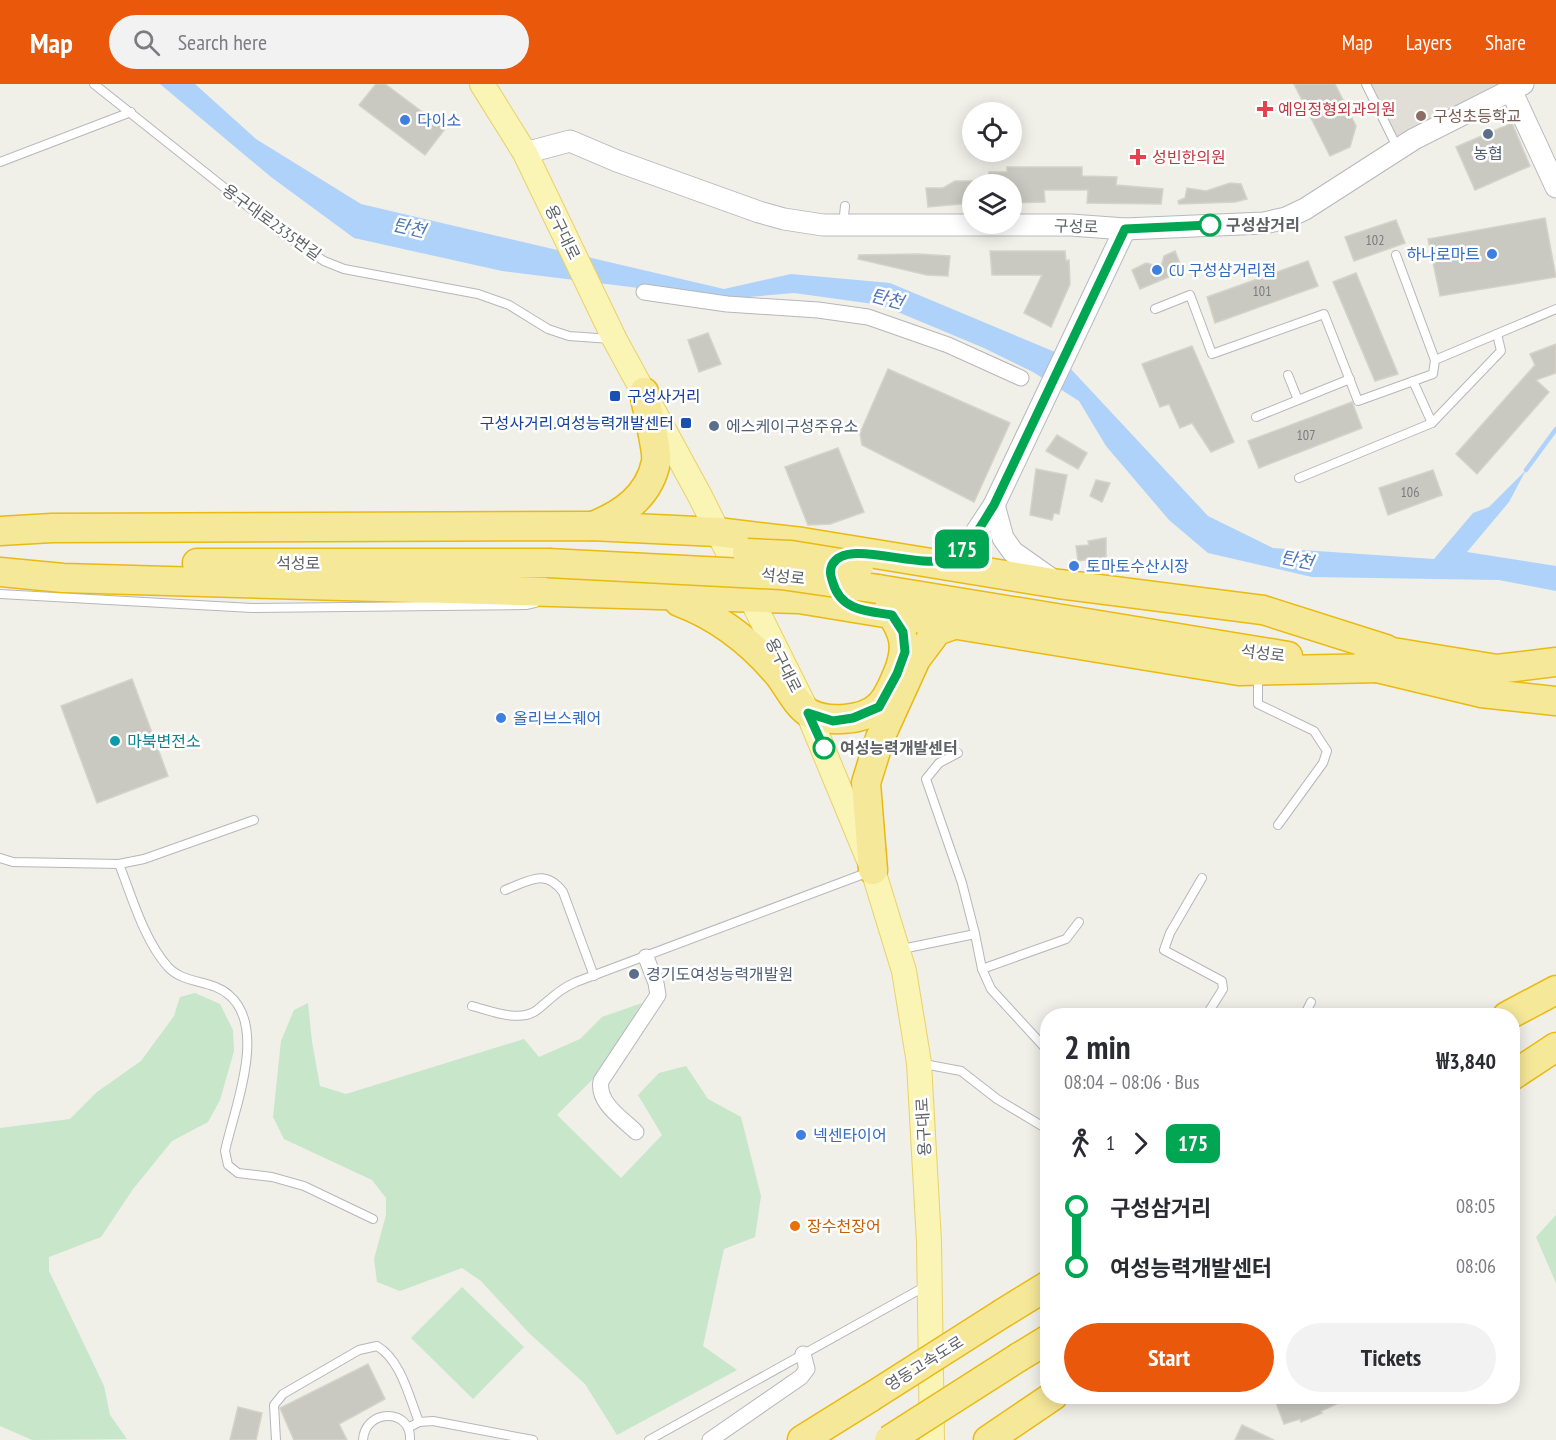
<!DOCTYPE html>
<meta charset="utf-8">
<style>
:root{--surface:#fff;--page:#f2f2f3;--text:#2b2b33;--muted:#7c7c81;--accent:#ea580c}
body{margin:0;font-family:"PT Sans Narrow","Noto Sans KR",sans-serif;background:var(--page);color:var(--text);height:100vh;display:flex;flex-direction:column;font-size:22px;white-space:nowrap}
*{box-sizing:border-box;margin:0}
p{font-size:20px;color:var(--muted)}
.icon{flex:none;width:33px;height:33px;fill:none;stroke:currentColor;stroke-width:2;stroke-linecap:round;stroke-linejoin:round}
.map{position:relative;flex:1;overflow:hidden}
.side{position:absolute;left:1040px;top:924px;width:480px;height:396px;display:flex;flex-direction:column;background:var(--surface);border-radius:24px;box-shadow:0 3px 15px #0003}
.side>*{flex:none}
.badge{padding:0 12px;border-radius:9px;font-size:21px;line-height:39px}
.controls{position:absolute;left:962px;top:18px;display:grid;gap:12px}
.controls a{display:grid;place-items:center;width:60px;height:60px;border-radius:50%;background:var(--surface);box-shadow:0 3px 15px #0003;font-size:30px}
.map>.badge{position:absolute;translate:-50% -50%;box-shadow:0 0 0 3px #fff}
.legs{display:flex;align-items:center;gap:9px;height:66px;padding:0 24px;font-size:20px}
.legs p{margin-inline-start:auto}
.overview{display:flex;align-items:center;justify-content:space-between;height:102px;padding:0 24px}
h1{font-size:33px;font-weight:600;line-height:45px}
.action{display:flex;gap:12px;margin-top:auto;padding:12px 24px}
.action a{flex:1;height:69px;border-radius:36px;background:var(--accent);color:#fff;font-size:24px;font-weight:600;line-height:69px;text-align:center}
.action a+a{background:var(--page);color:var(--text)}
ul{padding:0 24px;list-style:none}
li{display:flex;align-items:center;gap:21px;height:60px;font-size:22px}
li i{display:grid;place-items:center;width:9px;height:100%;margin:0 8px;background:currentColor}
li i::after{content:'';width:15px;height:15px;margin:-8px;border:4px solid;border-radius:50%;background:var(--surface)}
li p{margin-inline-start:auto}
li:first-child i{background:linear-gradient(#0000 50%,currentColor 0)}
li:last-child i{background:linear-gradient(currentColor 50%,#0000 0)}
header{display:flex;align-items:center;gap:36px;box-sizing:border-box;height:84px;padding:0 30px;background:var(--accent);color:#fff}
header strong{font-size:28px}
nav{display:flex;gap:33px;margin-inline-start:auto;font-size:21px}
.search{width:420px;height:54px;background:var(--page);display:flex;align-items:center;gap:15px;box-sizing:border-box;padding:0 21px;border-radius:33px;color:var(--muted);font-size:22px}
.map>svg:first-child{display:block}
.education{fill:#e0ded6}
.green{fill:#c7e6ca}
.water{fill:#afd2fa}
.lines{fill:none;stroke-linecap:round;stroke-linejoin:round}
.stream{stroke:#afd2fa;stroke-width:4.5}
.building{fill:#c9c9c2;stroke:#d5d2c7;stroke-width:1.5}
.lane-casing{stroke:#b5b7bb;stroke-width:10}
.street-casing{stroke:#b5b7bb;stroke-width:17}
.secondary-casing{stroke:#b6b9be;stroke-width:23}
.primary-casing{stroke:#e9d169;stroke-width:26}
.highway-casing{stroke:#e9ba10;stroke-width:31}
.lane{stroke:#fff;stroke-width:8}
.street{stroke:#fff;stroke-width:15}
.secondary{stroke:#fff;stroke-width:21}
.primary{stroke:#faf5b4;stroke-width:24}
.highway{stroke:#f6e899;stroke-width:28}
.highway-bridge-casing{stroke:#e9ba10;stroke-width:31;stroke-linecap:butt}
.highway-bridge{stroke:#f6e899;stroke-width:28}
.line-1-casing{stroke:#fff;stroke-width:14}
.line-1{stroke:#00a651;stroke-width:9}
.health-dot{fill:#e0444e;stroke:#fff;stroke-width:2}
.education-dot{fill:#8d6e63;stroke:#fff;stroke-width:2}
.shop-dot{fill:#3f7fe0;stroke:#fff;stroke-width:2}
.service-dot{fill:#5c6f8a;stroke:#fff;stroke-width:2}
.stop-1-dot{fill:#fff;stroke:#00a651;stroke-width:3}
.transit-dot{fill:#1a4fb4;stroke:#fff;stroke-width:2}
.culture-dot{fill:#0f9aa8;stroke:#fff;stroke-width:2}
.food-dot{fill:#e8710a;stroke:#fff;stroke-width:2}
.labels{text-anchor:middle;stroke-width:5;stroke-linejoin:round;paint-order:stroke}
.number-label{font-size:14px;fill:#7a7c7e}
.health-label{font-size:16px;fill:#be3a42;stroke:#fff;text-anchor:start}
.education-label{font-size:16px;fill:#785e54;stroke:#fff;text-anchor:start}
.shop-label{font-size:16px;fill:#366cbe;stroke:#fff;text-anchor:start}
.service-label{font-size:16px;fill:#4e5e75;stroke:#fff;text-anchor:start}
.street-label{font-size:16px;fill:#5f6267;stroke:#fff}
.stop-label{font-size:16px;font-weight:bold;fill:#5f6267;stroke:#fff;text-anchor:start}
.transit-label{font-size:16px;fill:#164399;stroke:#fff;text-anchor:start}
.culture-label{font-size:16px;fill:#0d838f;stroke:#fff;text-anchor:start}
.food-label{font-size:16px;fill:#c56008;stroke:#fff;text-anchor:start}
.water-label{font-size:18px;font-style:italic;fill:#4e76b4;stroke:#fff}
</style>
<header>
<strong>Map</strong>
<div class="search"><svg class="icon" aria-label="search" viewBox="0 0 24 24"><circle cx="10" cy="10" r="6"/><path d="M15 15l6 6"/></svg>Search here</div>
<nav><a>Map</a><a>Layers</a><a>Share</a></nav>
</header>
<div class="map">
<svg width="1556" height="1356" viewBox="0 0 1556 1356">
<rect width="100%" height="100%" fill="#f0efe8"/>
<path class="education" d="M1366 0H1523L1398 65Z"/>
<g class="green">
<path d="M195 909 220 920 233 946 234 967 220 1016 208 1038 172 1057 133 1105 101 1153 49 1173V1187L104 1302 110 1331 127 1355 32 1356 0 1342V1044L70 1035 97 1008 141 977 174 932 180 913Z"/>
<path d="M308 919 312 958 320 1002 346 1010 524 955 539 973 580 955 602 933 642 919 597 991 557 1031 621 1094 662 1051 638 1011 659 989 686 982 708 1015 741 1033 761 1112 755 1153 724 1165 703 1262 737 1286 617 1351 585 1300 528 1248 481 1197 462 1184 400 1207 377 1198 374 1175 386 1131V1114L372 1096 284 1055 273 1033 281 957 294 926Z"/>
<path d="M1556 1131V1199L1536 1153Z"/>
<path d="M462 1203 524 1263 473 1315 411 1254Z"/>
</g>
<path class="water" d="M160 0H195L256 55 361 120 724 205 791 190 890 199 1055 268 1208 432 1273 464 1434 475 1473 429 1489 423 1526 386 1509 418 1467 468 1556 482V507L1499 496 1312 493 1208 469 1169 436 1106 362 1079 317 1033 288 984 264 881 221 794 209 727 215 502 187 354 154 271 93Z"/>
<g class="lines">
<path class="stream" d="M1526 386 1556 345"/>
</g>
<g class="building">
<path d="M376 0H385L445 45 425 71 359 21Z"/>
<path d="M1294 0H1335L1356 42 1350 63 1330 72Z"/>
<path d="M1512 39 1530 82 1475 106 1456 63Z"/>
<path d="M1007 83H1082V92L1117 93 1116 101 1163 105 1161 120 1087 119 1088 106H1044L1045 118 1011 119V100H988L989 88H1007Z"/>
<path d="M955 97H972V119L928 123 926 104H943Z"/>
<path d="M1230 99 1241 100 1247 115 1235 118 1179 120 1178 117 1185 114 1187 104 1206 107Z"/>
<path d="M1545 134 1556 193 1440 212 1428 155Z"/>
<path d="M1396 136 1405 159 1354 177 1345 153Z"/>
<path d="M990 167H1065L1066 177 1069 176 1070 200 1051 243 1024 229 1042 191H992Z"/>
<path d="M1175 167 1183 187 1140 205 1132 186 1146 179 1161 183 1164 172Z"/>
<path d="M918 170 950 172 948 192 927 191 858 175 859 171Z"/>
<path d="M1308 177 1318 202 1215 239 1207 213Z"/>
<path d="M1356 189 1398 290 1375 297 1333 198Z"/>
<path d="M708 249 721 280 699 288 688 256Z"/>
<path d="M1556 260V289L1536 296 1549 308 1477 390 1456 370 1535 281 1530 270Z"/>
<path d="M1192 262 1234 358 1211 368 1192 339 1180 344 1169 320 1160 323 1142 280Z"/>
<path d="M888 285 1010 339 974 418 862 361 860 349Z"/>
<path d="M1352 318 1362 344 1259 384 1248 357Z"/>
<path d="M1057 351 1087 369 1078 385 1046 367Z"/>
<path d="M838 364 864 428 830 440 808 441 785 383Z"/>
<path d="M1036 385 1067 391 1059 430 1054 429 1052 436 1030 431Z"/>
<path d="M1433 386 1442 411 1388 431 1379 404Z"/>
<path d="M1096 396 1110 399 1102 418 1090 412Z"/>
<path d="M1106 454V473L1078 477 1076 462 1089 461 1088 457Z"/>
<path d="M132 595 168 692 97 719 61 622Z"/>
<path d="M368 1280 385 1315 339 1340 347 1356H294L280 1324Z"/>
<path d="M1284 1312H1354L1321 1327 1322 1329 1301 1338 1300 1335 1284 1340 1275 1316Z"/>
<path d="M238 1323 262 1329 256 1356H230Z"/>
<path d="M1242 1341 1274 1356H1235Z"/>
</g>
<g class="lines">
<g class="lane-casing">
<g id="lane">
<path d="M94 0 280 148 324 177 344 185 478 210 509 221 548 245 569 252 611 255"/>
<path d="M1366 0 1397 63"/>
<path d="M0 78 131 28"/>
<path d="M843 141 845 122"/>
<path d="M1396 171 1435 276"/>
<path d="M1155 225 1190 211 1212 270 1324 230 1358 317 1433 290 1435 276 1556 225"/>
<path d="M1288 291 1298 316"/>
<path d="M1413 297 1432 339"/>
<path d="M1256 333 1350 295"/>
<path d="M1299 394 1432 339 1501 267 1497 250"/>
<path d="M0 510 252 524 526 521 535 519"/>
<path d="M1258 591V620L1314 647 1327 667 1323 679 1278 741"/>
<path d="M958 669 939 679 926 695 962 799 975 850"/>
<path d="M0 774 13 778 119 780 144 775 254 736"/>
<path d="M119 780C132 813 144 856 168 883 185 901 211 895 229 911 268 944 234 1025 225 1067L228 1081 238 1089 272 1093 304 1102 373 1135"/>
<path d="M1202 794 1170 849 1164 866 1222 897 1223 905 1206 932"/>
<path d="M505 806C529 797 545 784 563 808L594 892"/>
<path d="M902 865 975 850 982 885 991 905 1047 966"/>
<path d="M982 885 1066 855 1079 838"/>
<path d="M472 922C491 927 520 939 537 926 552 914 558 906 576 898L869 788"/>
<path d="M1304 932 1311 918"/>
<path d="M924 980 961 987 997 1015 1047 1045"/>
<path d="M408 1344 419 1338 433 1337 533 1356"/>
<path d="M276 1356 274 1321 283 1310 359 1266 377 1262C401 1276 409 1313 419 1338"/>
<path d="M363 1356C365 1324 412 1324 410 1356"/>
<path d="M649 1356 926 1202"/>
</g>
</g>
<g class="street-casing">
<g id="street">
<path d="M644 208 727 220 818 226 868 233 948 261 1021 294"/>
<path d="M636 1048C622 1034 597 1019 601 997L658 911 656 899 646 873"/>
<path d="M710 1356 801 1293 807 1285 803 1270"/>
</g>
</g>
<g class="secondary-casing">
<g id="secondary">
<path d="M1511 6 1556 103"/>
<path d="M525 69 570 57 617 77 759 128 784 135 823 141H1071L1125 145 1264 139 1286 134 1305 125 1414 55 1523 0"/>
<path d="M994 421 1003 454 1013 468 1054 497"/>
<path d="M933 477 954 473 971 456 994 421 1125 145"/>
</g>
</g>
<g class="primary-casing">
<path id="primary" d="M482 0 525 69 615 256 700 412 808 629 873 786 904 887 919 979 929 1158 932 1356"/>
</g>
<g class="highway-casing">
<g id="highway">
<path d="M593 442C623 430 649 412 656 378 658 365 646 323 644 308"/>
<path d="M0 447 52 444 591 442 717 448 802 458 1059 500 1263 526 1386 565"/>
<path d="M197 479H548"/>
<path d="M0 488 63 494 799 515 1239 587 1382 584"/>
<path d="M878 505 1288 572"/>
<path d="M679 518C719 533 750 557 778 590 787 601 797 622 809 629 827 639 864 637 879 622 887 615 895 596 899 586 907 564 905 551 892 531"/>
<path d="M1368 564 1497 585 1556 578"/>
<path d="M1364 581 1481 609 1556 617"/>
<path d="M873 786 866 699 880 654 916 575 937 547 956 540"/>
<path d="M1507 932 1556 906"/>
<path d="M1512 992 1556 963"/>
<path d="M1003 1229 1047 1202"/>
<path d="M1019 1273 1047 1256"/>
<path d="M802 1356 871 1313"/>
<path d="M988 1356 1053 1312"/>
</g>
</g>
<use href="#lane" class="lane"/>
<use href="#street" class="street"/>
<use href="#secondary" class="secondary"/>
<use href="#primary" class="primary"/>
<use href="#highway" class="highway"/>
<g class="highway-bridge-casing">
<g id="highway-bridge">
<path d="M747 469 791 471 859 482"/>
<path d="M548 479 781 491 878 505"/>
<path d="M871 1313 1003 1229"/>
<path d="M889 1356 1019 1273"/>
</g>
</g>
<use href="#highway-bridge" class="highway-bridge"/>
</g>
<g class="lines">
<g class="line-1-casing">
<path id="line-1" d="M824 664 808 629 833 637 853 634 879 623 897 590 905 568 903 548 892 531C868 527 841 527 833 499 831 493 829 488 832 481 847 451 927 491 955 472 972 460 983 438 994 421L1125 145 1210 141"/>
</g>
<use href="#line-1" class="line-1"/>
</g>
<g class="health-dot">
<path d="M1262 16h6v6h6v6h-6v6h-6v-6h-6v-6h6z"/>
<path d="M1135 64h6v6h6v6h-6v6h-6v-6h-6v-6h6z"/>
</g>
<circle class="education-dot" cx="1421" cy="32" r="6"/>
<g class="shop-dot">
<circle cx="405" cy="36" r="6"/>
<circle cx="1492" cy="170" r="6"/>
<circle cx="1157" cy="186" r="6"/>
<circle cx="1074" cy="482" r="6"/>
<circle cx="501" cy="634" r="6"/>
<circle cx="801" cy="1051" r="6"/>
</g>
<g class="service-dot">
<circle cx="1488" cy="50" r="6"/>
<circle cx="714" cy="342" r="6"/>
<circle cx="634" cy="890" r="6"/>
</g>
<g class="stop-1-dot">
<circle cx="1210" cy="141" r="10"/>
<circle cx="824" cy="664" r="10"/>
</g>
<g class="transit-dot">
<rect x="609" y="306" width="12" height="12" rx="3"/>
<rect x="680" y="333" width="12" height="12" rx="3"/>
</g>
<circle class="culture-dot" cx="115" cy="657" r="6"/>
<circle class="food-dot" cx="795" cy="1142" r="6"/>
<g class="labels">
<g class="number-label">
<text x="1375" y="161">102</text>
<text x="1262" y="212">101</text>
<text x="1306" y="356">107</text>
<text x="1410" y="413">106</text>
</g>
<g class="health-label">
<text x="1278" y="31">예임정형외과의원</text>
<text x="1152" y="79">성빈한의원</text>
</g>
<g class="education-label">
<text x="1433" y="38">구성초등학교</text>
</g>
<g class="shop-label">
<text x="417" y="42">다이소</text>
<text x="1480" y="176" text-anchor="end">하나로마트</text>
<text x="1169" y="192">CU 구성삼거리점</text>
<text x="1086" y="488">토마토수산시장</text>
<text x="513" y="640">올리브스퀘어</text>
<text x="813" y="1057">넥센타이어</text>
</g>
<g class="service-label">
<text x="1488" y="75" text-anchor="middle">농협</text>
<text x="726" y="348">에스케이구성주유소</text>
<text x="646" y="896">경기도여성능력개발원</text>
</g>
<g class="street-label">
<text transform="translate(272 138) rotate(36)" y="6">용구대로2335번길</text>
<text transform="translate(1076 142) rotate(2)" y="6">구성로</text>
<text transform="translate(563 148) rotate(64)" y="6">용구대로</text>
<text x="298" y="485">석성로</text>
<text transform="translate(783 492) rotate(6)" y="6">석성로</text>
<text transform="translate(1263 569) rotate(7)" y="6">석성로</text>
<text transform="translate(784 581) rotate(63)" y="6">용구대로</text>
<text transform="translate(923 1043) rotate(-93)" y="6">용구대로</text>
<text transform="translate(924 1279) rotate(-32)" y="6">영동고속도로</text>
</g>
<g class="stop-label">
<text x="1226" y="147">구성삼거리</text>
<text x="840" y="670">여성능력개발센터</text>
</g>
<g class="transit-label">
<text x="627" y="318">구성사거리</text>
<text x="674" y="345" text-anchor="end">구성사거리.여성능력개발센터</text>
</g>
<g class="culture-label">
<text x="127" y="663">마북변전소</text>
</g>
<g class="food-label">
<text x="807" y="1148">장수천장어</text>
</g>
<g class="water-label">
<text transform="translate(409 144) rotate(13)" y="6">탄천</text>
<text transform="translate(887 215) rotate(15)" y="6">탄천</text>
<text transform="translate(1297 476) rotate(11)" y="6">탄천</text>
</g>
</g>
</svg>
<div class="controls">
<a><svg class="icon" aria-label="locate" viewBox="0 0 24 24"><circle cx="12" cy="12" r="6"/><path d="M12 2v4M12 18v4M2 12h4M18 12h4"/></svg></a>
<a><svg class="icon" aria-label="layers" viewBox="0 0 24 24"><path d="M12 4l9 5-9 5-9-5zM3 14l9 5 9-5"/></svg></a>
</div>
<b class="badge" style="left:962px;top:465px;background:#00a651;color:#fff">175</b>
<section class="side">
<div class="overview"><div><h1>2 min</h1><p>08:04 – 08:06 · Bus</p></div><b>₩3,840</b></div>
<div class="legs"><svg class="icon" aria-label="walk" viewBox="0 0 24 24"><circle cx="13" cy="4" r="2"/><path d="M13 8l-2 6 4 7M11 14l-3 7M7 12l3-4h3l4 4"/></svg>1<svg class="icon" aria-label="forward" viewBox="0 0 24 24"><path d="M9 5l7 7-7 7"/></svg><b class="badge" style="background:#00a651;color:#fff">175</b></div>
<ul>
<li><i style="color:#00a651"></i><b>구성삼거리</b><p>08:05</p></li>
<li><i style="color:#00a651"></i><b>여성능력개발센터</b><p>08:06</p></li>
</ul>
<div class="action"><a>Start</a><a>Tickets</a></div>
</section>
</div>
